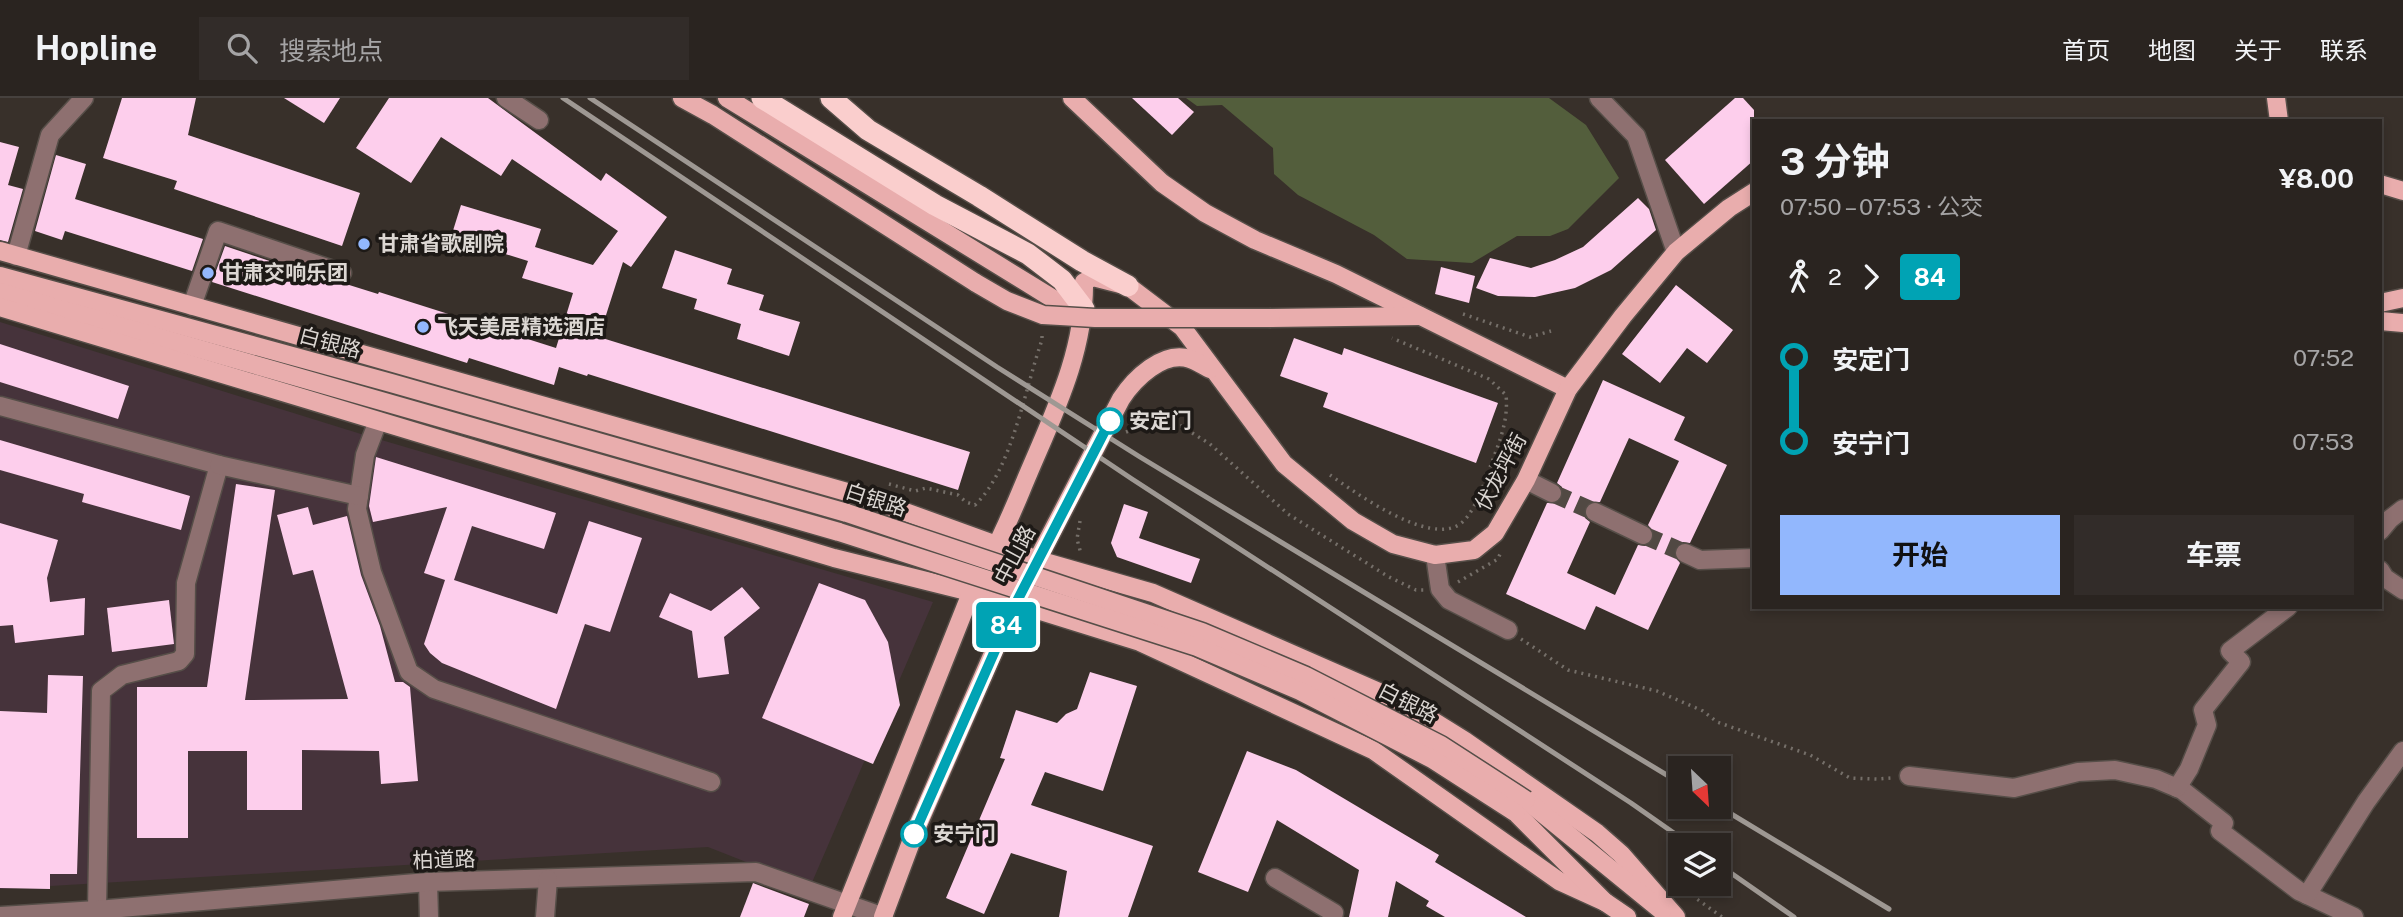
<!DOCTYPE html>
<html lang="zh">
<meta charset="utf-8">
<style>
:root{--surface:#2a2420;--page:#322c29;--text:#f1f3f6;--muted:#a5a4a5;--line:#46413e;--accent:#92b7fd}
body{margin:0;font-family:"Public Sans","Noto Sans SC",sans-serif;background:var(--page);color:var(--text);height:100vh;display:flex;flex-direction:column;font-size:26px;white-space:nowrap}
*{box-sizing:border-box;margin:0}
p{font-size:23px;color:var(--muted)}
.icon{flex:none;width:38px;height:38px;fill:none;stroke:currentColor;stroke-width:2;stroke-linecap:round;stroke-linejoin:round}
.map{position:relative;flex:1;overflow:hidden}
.panel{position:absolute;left:1752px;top:21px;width:630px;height:490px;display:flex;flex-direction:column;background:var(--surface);border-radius:0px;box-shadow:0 4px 10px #0003,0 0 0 2px var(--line)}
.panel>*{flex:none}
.badge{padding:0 14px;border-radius:5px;font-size:24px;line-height:46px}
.needle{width:46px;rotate:155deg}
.buttons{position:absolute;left:1668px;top:658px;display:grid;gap:14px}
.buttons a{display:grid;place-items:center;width:63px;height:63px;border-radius:0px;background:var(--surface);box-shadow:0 4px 10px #0003,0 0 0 2px var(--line);font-size:35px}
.map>.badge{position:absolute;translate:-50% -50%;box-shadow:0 0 0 4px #fff}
.legs{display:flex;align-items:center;gap:10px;height:77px;padding:0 28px;font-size:23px}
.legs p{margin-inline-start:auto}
.overview{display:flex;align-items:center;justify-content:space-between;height:119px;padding:0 28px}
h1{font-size:38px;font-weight:700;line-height:52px}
.action{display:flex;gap:14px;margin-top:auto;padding:14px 28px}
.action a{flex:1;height:80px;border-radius:0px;background:var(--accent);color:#111;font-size:28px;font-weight:700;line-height:80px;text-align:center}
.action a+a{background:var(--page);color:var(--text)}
ul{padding:0 28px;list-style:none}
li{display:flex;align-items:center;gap:24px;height:84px;font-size:26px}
li i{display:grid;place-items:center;width:10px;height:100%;margin:0 9px;background:currentColor}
li i::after{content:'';width:18px;height:18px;margin:-9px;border:5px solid;border-radius:50%;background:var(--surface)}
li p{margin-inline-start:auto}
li:first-child i{background:linear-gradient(#0000 50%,currentColor 0)}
li:last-child i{background:linear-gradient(currentColor 50%,#0000 0)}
header{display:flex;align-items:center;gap:42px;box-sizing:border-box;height:98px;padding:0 35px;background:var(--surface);border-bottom:2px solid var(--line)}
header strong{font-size:33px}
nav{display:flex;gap:38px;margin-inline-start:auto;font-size:24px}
.search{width:490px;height:63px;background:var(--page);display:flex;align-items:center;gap:18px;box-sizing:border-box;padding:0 24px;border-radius:0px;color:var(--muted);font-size:26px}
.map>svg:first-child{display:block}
.commercial{fill:#46333b}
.green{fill:#535e3c}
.building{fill:#fdceec;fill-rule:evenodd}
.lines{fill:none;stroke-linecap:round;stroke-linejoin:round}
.minor-tunnel{stroke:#514943;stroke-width:18;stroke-dasharray:18 9;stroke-linecap:butt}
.minor-casing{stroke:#564e48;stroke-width:21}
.major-casing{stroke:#564e48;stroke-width:21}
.highway-casing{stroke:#564e48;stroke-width:24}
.path{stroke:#756f69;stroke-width:3.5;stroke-dasharray:2 5;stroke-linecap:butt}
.minor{stroke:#8e7070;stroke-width:18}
.major{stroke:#e9adad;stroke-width:18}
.highway{stroke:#facecd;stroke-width:21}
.rail{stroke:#9e9893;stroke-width:5}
.major-bridge-casing{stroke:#564e48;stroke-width:21;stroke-linecap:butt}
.major-bridge{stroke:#e9adad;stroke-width:18}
.line-1-casing{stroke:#fff;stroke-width:16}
.line-1{stroke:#00a3b4;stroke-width:10}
.poi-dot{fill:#92b7fd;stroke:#1d1916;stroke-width:2.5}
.stop-1-dot{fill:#fff;stroke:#00a3b4;stroke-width:3.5}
.labels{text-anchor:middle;stroke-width:7;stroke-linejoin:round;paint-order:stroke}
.poi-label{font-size:21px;font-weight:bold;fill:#dcd7d3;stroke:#1d1916;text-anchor:start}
.street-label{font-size:21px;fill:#dcd7d3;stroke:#1d1916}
.stop-label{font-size:21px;font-weight:bold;fill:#dcd7d3;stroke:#1d1916;text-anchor:start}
</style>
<header>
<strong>Hopline</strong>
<div class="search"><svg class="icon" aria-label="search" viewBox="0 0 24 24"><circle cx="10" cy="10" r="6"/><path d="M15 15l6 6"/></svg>搜索地点</div>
<nav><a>首页</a><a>地图</a><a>关于</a><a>联系</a></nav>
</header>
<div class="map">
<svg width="2403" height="819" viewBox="0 0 2403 819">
<rect width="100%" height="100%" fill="#38302a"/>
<path class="commercial" d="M0 224 361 336 933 504 810 789 708 749 0 791Z"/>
<path class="green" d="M1186 0H1549L1586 27 1619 80 1568 131 1550 138H1517L1472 165 1407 161 1374 137 1298 97 1274 76 1273 50 1222 7 1197 8Z"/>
<g class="building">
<path d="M122 0H196L188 37 360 95 342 148 174 91 177 83 103 60Z"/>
<path d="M284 0H340L324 25Z"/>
<path d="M389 0H488L601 83 606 75 667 119 631 169 623 164 599 239 970 354 958 392 588 276 587 278 559 269 554 287 469 260 467 265 212 184 225 148 338 186H346L378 196 379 194 556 250 573 195 522 180 528 163 451 139 461 107 541 131 535 149 593 167 618 133 512 61 501 78 441 39 411 85 356 50Z"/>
<path d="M1132 0H1178L1194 14 1172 37Z"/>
<path d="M1735 0H1743L1754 12V62L1704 106 1665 62Z"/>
<path d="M0 44 19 49 8 87 23 91 8 144 0 142Z"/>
<path d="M56 57 86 66 75 101 203 141 192 173 65 133 62 142 35 133Z"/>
<path d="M1638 100 1649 111 1656 132 1611 172 1575 190 1535 199 1498 198 1476 190 1490 160 1531 170 1555 162 1583 149Z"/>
<path d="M675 152 732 171 727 186 764 197 759 212 800 224 789 258 737 241 741 226 694 211 697 201 662 190Z"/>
<path d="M1441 169 1475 178 1469 205 1435 196Z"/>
<path d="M1676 187 1733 232 1707 265 1687 250 1660 285 1622 256Z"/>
<path d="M1294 240 1342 257 1344 250 1498 305 1476 365 1323 309 1328 295 1280 278Z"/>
<path d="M0 246 129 288 118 321 0 284Z"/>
<path d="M1603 282 1685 319 1674 342 1727 367 1690 445 1683 444 1675 450 1674 457 1680 465 1648 532 1596 508 1585 532 1506 496 1547 405H1558L1562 399V389L1557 385ZM1629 340 1679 363 1648 427 1654 435 1653 442 1645 448 1638 447 1615 497 1567 475 1590 424 1585 420V410L1589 404H1600Z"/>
<path d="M0 342 190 398 181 432 82 404 84 396 0 372Z"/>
<path d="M376 359 556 415 544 451 472 428 454 482 557 516 589 423 642 440 610 534 585 526 556 611 442 565 430 555 424 546 445 482 424 475 447 409 373 424 369 408Z"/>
<path d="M236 386 275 392 245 602 348 601 313 472 293 477 277 417 308 409 313 427 347 418 361 477 380 528 395 584H403L410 589 418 683 381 686 379 653 302 652V712H247V653H188V740H137V589H207Z"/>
<path d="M1124 406 1148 414 1139 440 1200 461 1191 485 1117 459 1111 445Z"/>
<path d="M0 425 58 442 47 480 50 504 85 500 84 537 15 545 13 527 0 528Z"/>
<path d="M819 485 865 502 888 544 900 607 873 666 762 620Z"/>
<path d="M742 489 760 510 724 539 729 576 698 580 692 533 659 519 670 495 711 513Z"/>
<path d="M169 502 174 546 112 554 107 510Z"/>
<path d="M1090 574 1137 588 1103 693 1045 674 1031 707 1153 748 1128 819H1059L1067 773 1011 755 984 816 946 800 1005 661 1000 660 1016 612 1057 625 1066 616 1077 611Z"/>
<path d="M48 577 83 578 77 776H50V791L0 790V613L47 615Z"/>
<path d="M1247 653 1296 672 1439 757 1435 764 1526 819H1445L1426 808 1429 803 1396 783 1388 819H1349L1359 772 1277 722 1248 794 1198 774Z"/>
<path d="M753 785 809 806 804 819H740Z"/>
</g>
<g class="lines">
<g class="minor-tunnel">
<path d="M1552 395 1595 414"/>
<path d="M1643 437 1685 455"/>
</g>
<g class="minor-casing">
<g id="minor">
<path d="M506 0 539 22"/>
<path d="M1599 0 1636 38 1676 154"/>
<path d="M16 158 50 37 84 0"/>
<path d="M192 208 218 133 342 175"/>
<path d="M0 308 219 367 186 485 185 556 179 563 122 577 101 593 97 812"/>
<path d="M378 323 365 357 357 411 372 474 409 574 434 591 711 684"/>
<path d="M219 367 359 398"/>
<path d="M1526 382 1552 395"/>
<path d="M1595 414 1643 437"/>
<path d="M2380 433 2390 421 2403 411"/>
<path d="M1685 455 1700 462 1754 460"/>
<path d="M1435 457 1440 491 1449 502 1508 532"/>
<path d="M2380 472 2385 480 2403 492"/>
<path d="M1909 678 2014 690 2078 674 2115 672 2156 681 2182 692 2224 725 2220 733 2299 793 2354 819"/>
<path d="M2177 690 2189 671 2207 627 2203 612 2241 564 2230 553 2288 509"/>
<path d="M1275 780 1334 815 1333 819"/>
<path d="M428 784 429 819"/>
<path d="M2307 797 2366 704 2403 653"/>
<path d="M0 818 97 812 428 784 756 774 884 819"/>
<path d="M545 819 548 781"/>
</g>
</g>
<g class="major-casing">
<g id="major">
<path d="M682 0 713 17 976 185"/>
<path d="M727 0 1055 202 1084 211"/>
<path d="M1072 0 1162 85 1205 115 1255 142 1336 176 1568 291"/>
<path d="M2276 0 2279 23"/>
<path d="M2380 86 2403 93"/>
<path d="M0 153 861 398 1038 462 1153 495 1404 605 1465 643 1597 735 1621 756 1676 819"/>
<path d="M0 178 391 285 847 415"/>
<path d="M0 194 839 434"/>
<path d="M2380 205 2403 200"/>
<path d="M0 209 834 460 1015 505 1140 544 1373 652 1559 783 1605 804"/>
<path d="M1271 220 1420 218"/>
<path d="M2380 223 2403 225"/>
<path d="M991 458C1006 431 1017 402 1029 374 1055 313 1085 252 1084 184L1093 179 1128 188 1182 229 1284 366 1353 423 1393 446 1435 457 1474 452 1495 435 1526 382 1568 291 1623 218 1676 154 1729 110 1754 94"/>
<path d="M1526 702 1662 813"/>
<path d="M1516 715 1605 804 1627 819"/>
<path d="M842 819 975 485"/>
<path d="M883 819 914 736 1015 505 1121 301C1134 281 1163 252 1190 261 1197 263 1204 268 1210 271"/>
</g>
</g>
<g class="highway-casing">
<g id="highway">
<path d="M762 0 935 107 1028 156 1062 182 1084 211"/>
<path d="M831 0 868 32 979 98 1082 163 1128 188"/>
</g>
</g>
<g class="path">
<path d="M1463 216 1530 239 1551 233"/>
<path d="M1126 334 1149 325 1181 328 1210 346 1288 416 1389 479 1416 492H1424"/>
<path d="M1330 377C1356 395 1429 448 1460 426 1473 417 1483 389 1488 375 1497 349 1509 325 1506 297L1489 281 1392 240"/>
<path d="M889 386 915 393 926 390 958 397 966 404 975 407C1012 372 1025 290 1042 242V233"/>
<path d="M1080 423 1077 441 1081 456"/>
<path d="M1458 484 1498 461 1500 456"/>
<path d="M1521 541 1568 572 1657 593 1703 613 1717 624 1810 657 1850 680 1877 681 1891 680"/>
<path d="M1669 781 1722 819"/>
</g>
<use href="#minor" class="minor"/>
<use href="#major" class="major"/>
<use href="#highway" class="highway"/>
<g class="rail">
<path d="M563 0 1132 381 1631 705 1691 747"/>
<path d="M590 0 997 269 1140 359 1680 685"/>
<path d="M1718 708 1889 811"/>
<path d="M1718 766 1794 819"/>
</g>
<g class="major-bridge-casing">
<g id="major-bridge">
<path d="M976 185 1007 203 1043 217 1095 220H1271"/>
<path d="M847 415 1202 534 1306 578 1441 647 1526 702"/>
<path d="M839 434 1197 549 1300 593 1432 661 1516 715"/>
</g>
</g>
<use href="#major-bridge" class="major-bridge"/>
</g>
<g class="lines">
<g class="line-1-casing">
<path id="line-1" d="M914 736 1016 505 1110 323"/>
</g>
<use href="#line-1" class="line-1"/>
</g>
<g class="poi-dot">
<circle cx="364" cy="146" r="7"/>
<circle cx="208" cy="175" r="7"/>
<circle cx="423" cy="229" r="7"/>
</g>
<g class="stop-1-dot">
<circle cx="1110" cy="323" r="12"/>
<circle cx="914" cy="736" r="12"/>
</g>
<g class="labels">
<g class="poi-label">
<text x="378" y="153">甘肃省歌剧院</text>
<text x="222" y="182">甘肃交响乐团</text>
<text x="437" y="236">飞天美居精选酒店</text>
</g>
<g class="street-label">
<text transform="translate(330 245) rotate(15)" y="7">白银路</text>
<text transform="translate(1501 374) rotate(-62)" y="7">伏龙坪街</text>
<text transform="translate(876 402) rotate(18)" y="7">白银路</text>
<text transform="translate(1015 457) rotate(-62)" y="7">中山路</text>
<text transform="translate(1408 605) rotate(27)" y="7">白银路</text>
<text transform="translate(444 762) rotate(-2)" y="7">柏道路</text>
</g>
<g class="stop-label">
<text x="1129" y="330">安定门</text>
<text x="933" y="743">安宁门</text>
</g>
</g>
</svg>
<div class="buttons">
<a><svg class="needle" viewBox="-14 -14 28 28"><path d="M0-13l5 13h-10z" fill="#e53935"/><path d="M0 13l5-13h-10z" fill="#a5a4a5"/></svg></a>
<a><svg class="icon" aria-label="layers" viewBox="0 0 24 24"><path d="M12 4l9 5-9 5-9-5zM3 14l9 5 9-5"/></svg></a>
</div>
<b class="badge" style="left:1006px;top:527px;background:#00a3b4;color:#fff">84</b>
<section class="panel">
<div class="overview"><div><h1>3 分钟</h1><p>07:50 – 07:53 · 公交</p></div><b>¥8.00</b></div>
<div class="legs"><svg class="icon" aria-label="walk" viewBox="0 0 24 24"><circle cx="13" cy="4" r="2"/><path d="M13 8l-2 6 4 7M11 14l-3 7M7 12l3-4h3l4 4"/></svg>2<svg class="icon" aria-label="forward" viewBox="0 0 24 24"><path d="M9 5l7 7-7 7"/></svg><b class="badge" style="background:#00a3b4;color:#fff">84</b></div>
<ul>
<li><i style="color:#00a3b4"></i><b>安定门</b><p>07:52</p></li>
<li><i style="color:#00a3b4"></i><b>安宁门</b><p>07:53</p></li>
</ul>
<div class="action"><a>开始</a><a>车票</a></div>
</section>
</div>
